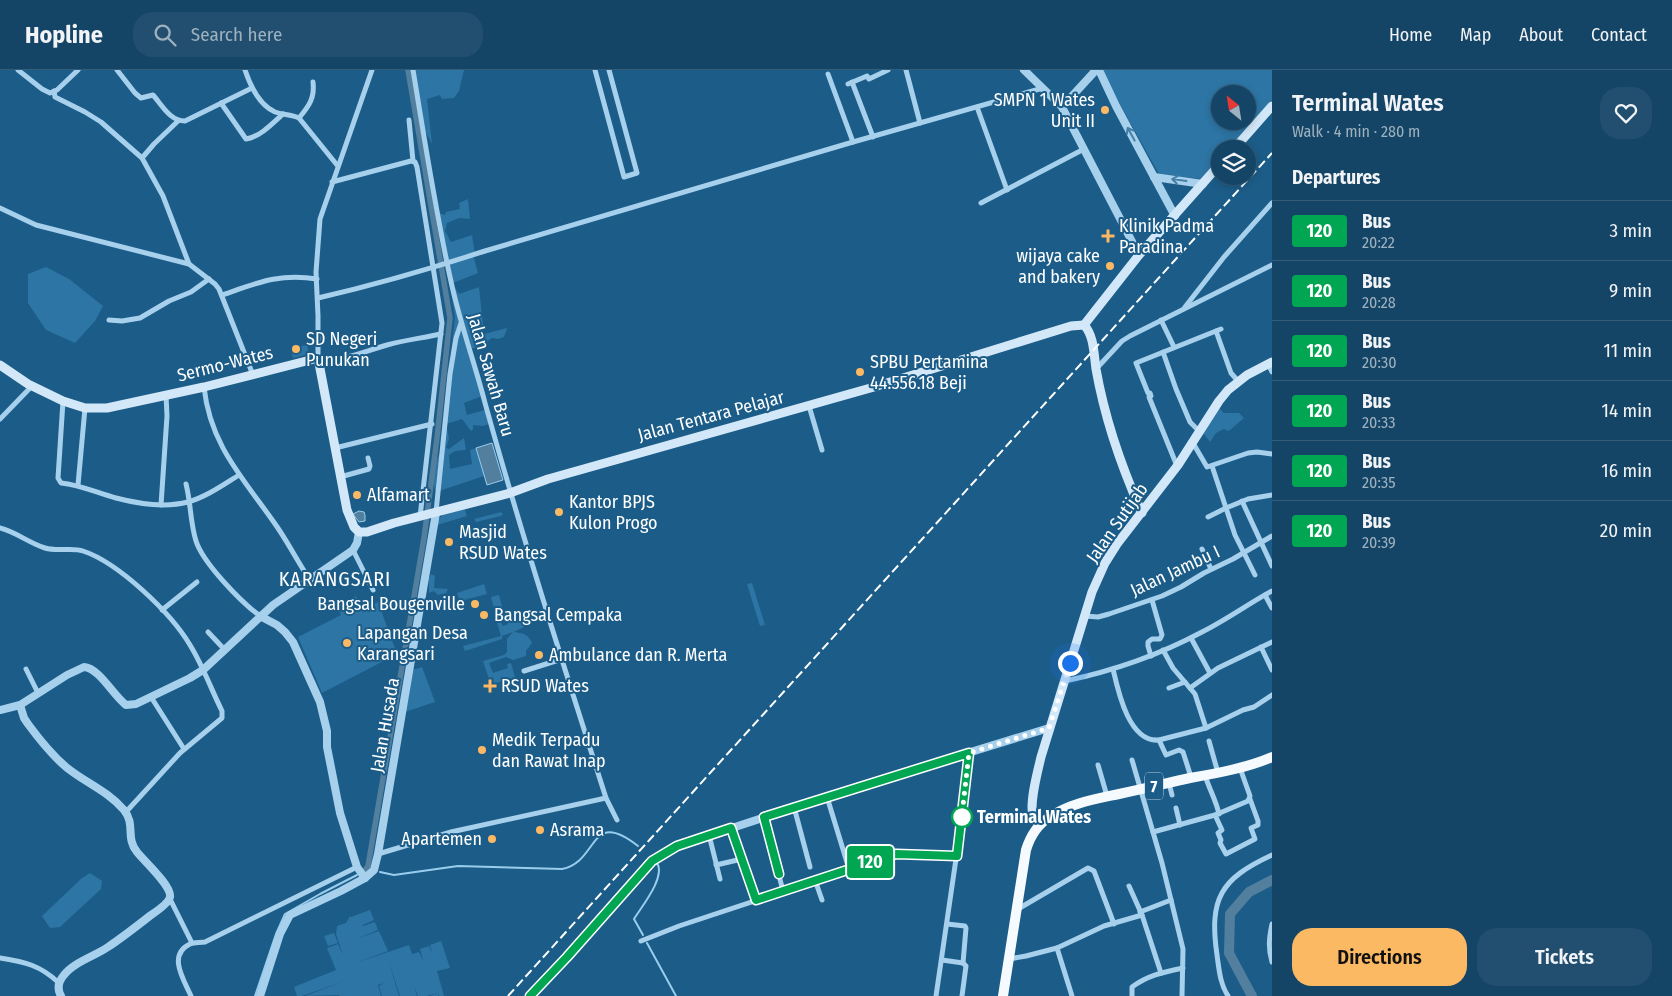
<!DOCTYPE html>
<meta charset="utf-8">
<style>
:root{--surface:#154566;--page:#224f6f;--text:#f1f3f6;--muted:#9db1bf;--line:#345d7a;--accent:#fcb964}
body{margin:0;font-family:"Fira Sans Condensed",sans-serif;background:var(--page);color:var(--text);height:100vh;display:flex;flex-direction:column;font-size:19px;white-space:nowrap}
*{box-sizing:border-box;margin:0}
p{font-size:16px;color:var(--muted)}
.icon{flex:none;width:28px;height:28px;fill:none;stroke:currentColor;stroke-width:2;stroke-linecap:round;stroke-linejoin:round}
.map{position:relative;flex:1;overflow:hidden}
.details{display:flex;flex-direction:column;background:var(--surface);width:400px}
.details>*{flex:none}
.badge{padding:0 10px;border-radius:4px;font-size:18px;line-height:32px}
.needle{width:32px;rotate:330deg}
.fabs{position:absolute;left:1211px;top:15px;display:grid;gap:10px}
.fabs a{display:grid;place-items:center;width:45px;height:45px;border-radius:50%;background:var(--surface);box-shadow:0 2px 8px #0003,0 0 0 1px var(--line);font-size:25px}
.you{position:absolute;width:25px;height:25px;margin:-12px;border:4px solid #fff;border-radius:50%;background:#1a73e8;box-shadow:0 0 0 8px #1a73e833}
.map>.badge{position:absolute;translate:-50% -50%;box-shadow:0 0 0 2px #fff}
h2{padding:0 20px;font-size:19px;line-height:45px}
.round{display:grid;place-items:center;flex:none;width:52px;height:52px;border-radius:20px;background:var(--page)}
.overview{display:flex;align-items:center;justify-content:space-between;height:85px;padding:0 20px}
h1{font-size:24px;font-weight:600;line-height:38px}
.action{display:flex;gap:10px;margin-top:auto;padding:10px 20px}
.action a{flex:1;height:58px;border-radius:20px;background:var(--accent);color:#111;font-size:20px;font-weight:600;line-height:58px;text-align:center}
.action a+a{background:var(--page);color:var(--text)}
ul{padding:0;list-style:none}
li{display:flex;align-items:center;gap:15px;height:60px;padding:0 20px;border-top:1px solid var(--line)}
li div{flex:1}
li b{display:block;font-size:19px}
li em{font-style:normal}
li .badge{min-width:55px;font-weight:700;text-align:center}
header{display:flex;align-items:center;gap:30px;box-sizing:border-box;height:70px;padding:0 25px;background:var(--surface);border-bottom:1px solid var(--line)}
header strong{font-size:24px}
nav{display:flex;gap:28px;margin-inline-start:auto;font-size:18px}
.search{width:350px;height:45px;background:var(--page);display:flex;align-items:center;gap:12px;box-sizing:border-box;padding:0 18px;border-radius:20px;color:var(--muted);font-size:19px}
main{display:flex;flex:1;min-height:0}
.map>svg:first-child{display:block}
.green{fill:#2d75a4;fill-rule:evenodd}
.water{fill:#527f9e;stroke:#99cded}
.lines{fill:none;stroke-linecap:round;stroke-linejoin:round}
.stream{stroke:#99cded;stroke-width:2}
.canal{stroke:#527f9e;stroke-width:5.5}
.river{stroke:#527f9e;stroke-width:10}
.minor{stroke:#a6d0ec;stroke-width:5}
.tertiary{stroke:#a6d0ec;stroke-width:8}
.secondary{stroke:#d2e8f9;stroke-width:9}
.trunk{stroke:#f5faff;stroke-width:10}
.rail{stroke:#fff;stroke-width:2;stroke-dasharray:9 4;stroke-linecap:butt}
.oneway{stroke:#457fa6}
.line-casing{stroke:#fff;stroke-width:11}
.line{stroke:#00a651;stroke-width:8}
.walk{stroke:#fff;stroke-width:5;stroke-dasharray:0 9}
.poi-dot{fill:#fcb964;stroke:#1c5c88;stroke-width:2}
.stop-dot{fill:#fff;stroke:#00a651;stroke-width:2.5}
.labels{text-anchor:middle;stroke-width:4;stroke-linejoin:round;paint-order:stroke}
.shield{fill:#1c5c88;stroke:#bbcedb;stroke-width:1}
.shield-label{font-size:16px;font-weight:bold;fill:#fff}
.poi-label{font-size:18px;fill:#fff;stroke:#1c5c88;text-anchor:start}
.street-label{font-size:18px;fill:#fff;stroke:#1c5c88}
.stop-label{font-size:18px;font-weight:bold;fill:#fff;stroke:#1c5c88;text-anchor:start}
.quarter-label{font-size:20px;letter-spacing:1px;fill:#fff;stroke:#1c5c88}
</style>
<header>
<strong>Hopline</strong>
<div class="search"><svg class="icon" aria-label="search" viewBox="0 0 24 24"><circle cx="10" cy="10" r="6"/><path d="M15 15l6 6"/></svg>Search here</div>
<nav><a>Home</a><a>Map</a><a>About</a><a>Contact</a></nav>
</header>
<main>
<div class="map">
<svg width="1272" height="926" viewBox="0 0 1272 926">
<rect width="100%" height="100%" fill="#1c5c88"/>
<g class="green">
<path d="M414 0H464L459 21 454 28 442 29 440 25 427 29 432 74 423 57Z"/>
<path d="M1104 0H1272V30L1228 79H1220V88L1201 109 1159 104 1104 6ZM1220 24H1248V51H1220Z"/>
<path d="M468 129 470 149 459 148 447 153 445 161 451 172 472 165 475 184 473 185 478 203 453 213 450 196 451 193 448 191 439 143 445 145 446 142 460 139 459 133Z"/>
<path d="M46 197 69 209 103 236 95 251 75 273 46 260 28 233V204Z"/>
<path d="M479 217 484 264 507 258 504 267 498 269 492 268C485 272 481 279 472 278L459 240 454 220 455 218 459 224Z"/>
<path d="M451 221 482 326 464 333 467 345 485 340 489 354 483 356 473 355V359L471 361 462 349 446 354 449 368 446 378 449 379 464 368 466 380 455 381 449 385 450 399 472 394 470 380 476 378 484 406 436 422C430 410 435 392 441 380L455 247Z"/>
<path d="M307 275 309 284 293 288 290 278Z"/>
<path d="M1219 338 1224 343H1239L1244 348 1230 360 1228 361 1224 359 1216 363 1210 372 1203 363Z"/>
<path d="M464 437 467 446 437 455C440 441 453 441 464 437Z"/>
<path d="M501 442 503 444 501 446 476 452 474 449Z"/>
<path d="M431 504 435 506 434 518 448 519 446 523 438 525 434 521 429 523V509Z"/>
<path d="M752 513 765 555 760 556 747 514Z"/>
<path d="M484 514 487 524 460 531 457 523Z"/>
<path d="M499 525 504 544 499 546 500 550H497L491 527Z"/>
<path d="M356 526 362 539 378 532 397 584 322 623 298 567 341 545 337 536Z"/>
<path d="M511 549 512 552 522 550 524 557 514 562C523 563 528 564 532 573L526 581V586L513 590 506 587 489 593 493 603 508 598 507 594 511 593 515 607 491 615 483 591 504 585 507 582V569L513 562 502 566V569L465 581 463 576 501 566 497 553 501 552 503 556 508 554 507 550Z"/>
<path d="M422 597 435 632 405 642 412 600Z"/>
<path d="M90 803 102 811 101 819 60 857 50 858 42 846 82 808Z"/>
<path d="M370 840 374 850 363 855V856L375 852 378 860 356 869 379 861 388 881 355 893 370 888 373 896 370 888 409 875 412 884 419 882 423 891 420 879 429 876 432 883 430 875 441 871 450 898 437 901 444 926H439L438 923V926H430L437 923 427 926H418L414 916 417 926H400L388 889 399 926H382L379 916 384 913 378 915 381 926H339L340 925 305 926 345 911 302 926H297L294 917 336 900 327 878 338 874 343 885 336 864 337 856 346 853 350 846 351 847Z"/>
<path d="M334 863 338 873 328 876 324 866Z"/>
</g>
<g class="water">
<path d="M492 373 503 410 487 415 476 378Z"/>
<path d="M359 441 364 442 365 445V451L359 452 353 444Z"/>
</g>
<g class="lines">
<g class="stream">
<path d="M380 802 394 805 458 796 562 799C599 792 589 737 638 776"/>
<path d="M643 865 634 849C642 836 666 807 657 793"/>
<path d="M647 873 676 926"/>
<path d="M255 926 276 864 285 844 320 824 357 805"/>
</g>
<path class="canal" d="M364 802 368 796 424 468 437 368 450 248 408 0"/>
<path class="river" d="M1252 926 1229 883 1230 844 1249 822 1272 810"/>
<g class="minor">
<path d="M18 0 42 19 50 23 57 20 78 0"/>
<path d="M117 0 135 23 141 28 153 25C162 35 170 51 185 51L252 18"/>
<path d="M245 0C250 15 259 35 275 42 283 45 291 44 299 48L337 95"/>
<path d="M372 0 320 149 316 202 318 246V288C341 293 364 281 387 275 405 270 423 268 441 264"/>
<path d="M413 0C425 72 436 145 452 216 461 256 475 294 485 333 522 466 564 597 606 728L617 750"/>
<path d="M595 0 624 107 637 103 609 0"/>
<path d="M906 0 920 53"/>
<path d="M828 4 853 72"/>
<path d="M852 12 873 67"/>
<path d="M848 14 867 6 869 9 888 0"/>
<path d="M54 21 55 27 85 42 101 52 142 88 163 126 189 194"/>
<path d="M221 33 246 69C260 67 273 53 283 44"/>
<path d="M977 37 1007 120"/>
<path d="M299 48C309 36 315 28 313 12"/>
<path d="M409 50 413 91"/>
<path d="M142 88 154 74 178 51"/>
<path d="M332 112 411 91 415 92 417 97 442 253 420 447"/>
<path d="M981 133 1084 79"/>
<path d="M0 138 36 155 189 194 215 214 219 219 253 305"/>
<path d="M222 225C257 213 279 203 317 209"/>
<path d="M318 228C374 215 430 199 485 181L853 72 1043 18"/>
<path d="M1185 237 1224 187 1272 133"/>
<path d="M109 250 122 251 140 248 169 231 191 222 209 209"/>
<path d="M1161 250 1174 277"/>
<path d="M1216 261 1231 303 1238 311"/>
<path d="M1163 282 1176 319 1190 352 1200 362"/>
<path d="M1268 294 1272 302"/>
<path d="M1096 299 1122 271 1130 266 1272 195"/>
<path d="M204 317C210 374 242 407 273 451 287 470 297 491 310 510"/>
<path d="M63 331 58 408 61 413C81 415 97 423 116 428 139 434 165 438 188 432 206 427 223 415 239 405"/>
<path d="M809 336 822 380"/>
<path d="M0 349 32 316"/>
<path d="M1193 373 1207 397 1248 383 1257 382 1272 384"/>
<path d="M335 378 432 354"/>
<path d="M1177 396 1149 327 1151 326 1150 323H1148L1136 293 1221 259"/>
<path d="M340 407 369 399 370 396 368 388"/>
<path d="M186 414C191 433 190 452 196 471 203 493 241 532 260 546"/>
<path d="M78 415 85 338"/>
<path d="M1242 431 1272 496"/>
<path d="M161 435 167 346 166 325"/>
<path d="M436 442 450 304 456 268 461 253"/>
<path d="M1208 447 1226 438 1212 396"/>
<path d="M0 458C16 462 29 473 45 478 58 482 72 477 83 481 119 493 171 543 190 575 203 596 211 619 222 641V648L180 683 125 743"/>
<path d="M1202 479 1211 499"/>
<path d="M353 480 373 520"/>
<path d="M1255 505 1235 465 1226 438 1248 429 1272 425"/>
<path d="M1265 525 1272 538"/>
<path d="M162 540 197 512"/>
<path d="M1085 546 1098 547 1109 544 1162 526 1181 517 1204 503 1233 489 1272 466"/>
<path d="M208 562 225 580"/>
<path d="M1191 568 1210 603"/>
<path d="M1261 577 1272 600"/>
<path d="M1151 586 1148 576V572L1152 569H1160L1162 565 1152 530"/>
<path d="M26 599 38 623"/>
<path d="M1113 599C1118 621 1129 673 1159 670L1206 658 1195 624 1173 598 1163 580"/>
<path d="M524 601 562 589"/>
<path d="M1065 611C1113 601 1159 585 1202 562 1226 550 1248 534 1272 521"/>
<path d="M1169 618 1185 612"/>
<path d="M1190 618 1218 598 1272 572"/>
<path d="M151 627 184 679"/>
<path d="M1206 658 1243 640 1254 637 1272 625"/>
<path d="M1159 670 1166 685 1179 680 1183 682 1191 707"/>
<path d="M1209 671 1218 703"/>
<path d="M1132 690 1162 793 1183 879 1182 926"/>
<path d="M1098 695 1107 726"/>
<path d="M1205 705C1209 719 1216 730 1219 744"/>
<path d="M1169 713 1172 725"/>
<path d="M827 727 849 799"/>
<path d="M794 737 810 797"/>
<path d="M1176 738 1180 755"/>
<path d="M1215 745 1222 760 1218 763 1221 770 1220 773 1226 784 1255 769 1251 758 1258 755V751L1250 729"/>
<path d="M764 747 783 821"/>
<path d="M1153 762 1215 745 1248 731 1250 726 1240 698"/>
<path d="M709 765 720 809"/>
<path d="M378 784 451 762 606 728"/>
<path d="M742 789 755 830"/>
<path d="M716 795 742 789 731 758"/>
<path d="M815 810 822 830"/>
<path d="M1129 816 1142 845 1161 903"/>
<path d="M170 829 192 873"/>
<path d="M1018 839 1088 798 1094 801 1114 854"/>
<path d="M1140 842 1171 830"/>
<path d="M947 854 965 856 966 858 963 893"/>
<path d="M1272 854C1269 868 1268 878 1272 892"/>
<path d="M641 871 679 856 888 787 901 784 957 786"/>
<path d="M1057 878 1072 926"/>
<path d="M0 888C25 892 40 895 59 913"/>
<path d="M1009 889 1026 886 1057 878 1104 856 1142 845"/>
<path d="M942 890 963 893 966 896 962 926"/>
<path d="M191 926C184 910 167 885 190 874 194 872 200 873 205 872L357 797"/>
<path d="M936 926 964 734 969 683"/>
<path d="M1132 926V917C1148 905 1164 902 1183 898"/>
<path d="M1228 926C1220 914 1219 899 1217 885 1209 829 1220 809 1272 785"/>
</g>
<g class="tertiary">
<path d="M1024 0 1062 37 1139 185"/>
<path d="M1099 0 1116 36 1175 146"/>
<path d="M1062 37 1096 0"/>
<path d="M1154 107 1203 114"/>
<path d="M260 546 277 555 285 562 293 572 320 632 327 661V677L340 743 357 797 365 808 341 821 290 845 280 864 260 926"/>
<path d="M20 635 24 648 28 654C39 669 52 685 66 697 84 712 108 721 124 740 136 755 125 767 137 782 144 791 172 816 170 827 168 834 157 841 151 845 137 856 123 867 108 877 95 886 74 892 64 905 58 912 57 919 61 926"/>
<path d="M0 640 20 635 67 605 84 597C99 598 113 625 126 635L136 634 190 608 203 600 273 535 353 480 357 473 359 462"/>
<path d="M365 808 374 800 378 784 436 443"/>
<path d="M530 926 567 887 652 791 677 776 860 716 1049 658"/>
</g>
<g class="secondary">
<path d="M1234 79 1272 36"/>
<path d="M1084 255 1139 185 1220 94"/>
<path d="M0 295 28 314 63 331 85 338H107L204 317 318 288 347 440 354 457 359 462H367L394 453 510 423 548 409 619 389 874 317 1071 256 1084 255C1094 265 1094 285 1096 299 1105 350 1121 396 1142 443"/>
<path d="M1040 755C1037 753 1034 750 1033 746 1029 733 1038 700 1041 687L1092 522 1105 493 1117 474 1178 395 1219 331 1228 320 1247 305 1272 292"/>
</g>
<path class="trunk" d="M1003 926 1026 780C1030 767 1038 754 1050 747 1071 733 1096 729 1119 724 1143 719 1167 713 1190 708 1218 703 1246 698 1272 687"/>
<path class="rail" d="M508 926 1272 83"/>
</g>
<defs><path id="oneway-shaft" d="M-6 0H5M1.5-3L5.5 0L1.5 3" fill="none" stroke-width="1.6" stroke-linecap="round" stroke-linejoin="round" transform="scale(1.25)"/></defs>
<g class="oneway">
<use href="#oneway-shaft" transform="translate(1131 64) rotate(-119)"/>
<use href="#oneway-shaft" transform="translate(1179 110) rotate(-172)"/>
</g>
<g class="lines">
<g class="line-casing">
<path id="line" d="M530 926 567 887 652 791 677 776 731 758 756 830 896 784 957 786 969 683 764 747 779 804"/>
</g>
<use href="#line" class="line"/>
<path class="walk" d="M962 747 961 753 969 683 1049 658 1070 593"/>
</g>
<g class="poi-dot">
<circle cx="1105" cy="40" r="5"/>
<path d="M1105.5 158.5h5v5h5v5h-5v5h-5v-5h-5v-5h5z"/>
<circle cx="1110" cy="196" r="5"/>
<circle cx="296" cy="279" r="5"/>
<circle cx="860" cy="302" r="5"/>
<circle cx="357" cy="425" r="5"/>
<circle cx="559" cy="442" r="5"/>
<circle cx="449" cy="472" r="5"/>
<circle cx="475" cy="534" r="5"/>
<circle cx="484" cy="545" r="5"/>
<circle cx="347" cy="573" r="5"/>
<circle cx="539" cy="585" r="5"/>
<path d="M487.5 608.5h5v5h5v5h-5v5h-5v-5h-5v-5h5z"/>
<circle cx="482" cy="680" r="5"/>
<circle cx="540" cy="760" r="5"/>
<circle cx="492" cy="769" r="5"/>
</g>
<circle class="stop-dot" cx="962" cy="747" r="10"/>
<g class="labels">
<rect class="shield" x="1145" y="702.5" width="18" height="27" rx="4"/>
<g class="shield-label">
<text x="1154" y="722">7</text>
</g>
<g class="poi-label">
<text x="1095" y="36" text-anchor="end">SMPN 1 Wates<tspan x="1095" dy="21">Unit II</tspan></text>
<text x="1119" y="162">Klinik Padma<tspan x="1119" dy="21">Paradina</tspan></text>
<text x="1100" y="192" text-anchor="end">wijaya cake<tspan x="1100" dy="21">and bakery</tspan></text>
<text x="306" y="275">SD Negeri<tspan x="306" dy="21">Punukan</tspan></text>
<text x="870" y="298">SPBU Pertamina<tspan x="870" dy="21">44.556.18 Beji</tspan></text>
<text x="367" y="431">Alfamart</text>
<text x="569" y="438">Kantor BPJS<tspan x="569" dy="21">Kulon Progo</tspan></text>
<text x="459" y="468">Masjid<tspan x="459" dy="21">RSUD Wates</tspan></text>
<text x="465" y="540" text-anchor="end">Bangsal Bougenville</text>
<text x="494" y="551">Bangsal Cempaka</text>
<text x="357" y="569">Lapangan Desa<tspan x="357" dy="21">Karangsari</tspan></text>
<text x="549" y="591">Ambulance dan R. Merta</text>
<text x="501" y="622">RSUD Wates</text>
<text x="492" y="676">Medik Terpadu<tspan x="492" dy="21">dan Rawat Inap</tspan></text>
<text x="550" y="766">Asrama</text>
<text x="482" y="775" text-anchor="end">Apartemen</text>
</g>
<g class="street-label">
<text transform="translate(225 294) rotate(-14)" y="6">Sermo-Wates</text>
<text transform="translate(491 305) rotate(74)" y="6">Jalan Sawah Baru</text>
<text transform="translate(711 346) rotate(-15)" y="6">Jalan Tentara Pelajar</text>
<text transform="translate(1117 453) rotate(-55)" y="6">Jalan Sutijab</text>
<text transform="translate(1175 501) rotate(-25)" y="6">Jalan Jambu I</text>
<text transform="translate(385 655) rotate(-80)" y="6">Jalan Husada</text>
</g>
<g class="stop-label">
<text x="977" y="753">Terminal Wates</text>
</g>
<g class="quarter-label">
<text x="335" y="516">KARANGSARI</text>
</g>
</g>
</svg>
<div class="fabs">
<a><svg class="needle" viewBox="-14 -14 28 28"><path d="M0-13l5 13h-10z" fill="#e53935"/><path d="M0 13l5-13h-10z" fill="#9db1bf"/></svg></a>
<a><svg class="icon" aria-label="layers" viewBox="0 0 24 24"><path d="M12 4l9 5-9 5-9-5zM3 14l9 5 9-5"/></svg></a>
</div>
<div class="you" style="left:1070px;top:593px"></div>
<b class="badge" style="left:870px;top:792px;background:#00a651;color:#fff">120</b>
</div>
<section class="details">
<div class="overview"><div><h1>Terminal Wates</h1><p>Walk · 4 min · 280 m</p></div><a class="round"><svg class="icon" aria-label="heart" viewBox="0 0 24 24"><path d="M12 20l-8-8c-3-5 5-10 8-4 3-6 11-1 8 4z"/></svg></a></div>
<h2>Departures</h2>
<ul>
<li><span class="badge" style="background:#00a651;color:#fff">120</span><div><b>Bus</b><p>20:22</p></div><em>3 min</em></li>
<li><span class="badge" style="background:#00a651;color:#fff">120</span><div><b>Bus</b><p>20:28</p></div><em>9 min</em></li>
<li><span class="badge" style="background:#00a651;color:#fff">120</span><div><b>Bus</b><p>20:30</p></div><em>11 min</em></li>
<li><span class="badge" style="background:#00a651;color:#fff">120</span><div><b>Bus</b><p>20:33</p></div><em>14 min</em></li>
<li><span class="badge" style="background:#00a651;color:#fff">120</span><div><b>Bus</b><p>20:35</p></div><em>16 min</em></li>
<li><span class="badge" style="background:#00a651;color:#fff">120</span><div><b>Bus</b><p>20:39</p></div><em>20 min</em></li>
</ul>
<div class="action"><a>Directions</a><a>Tickets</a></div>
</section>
</main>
